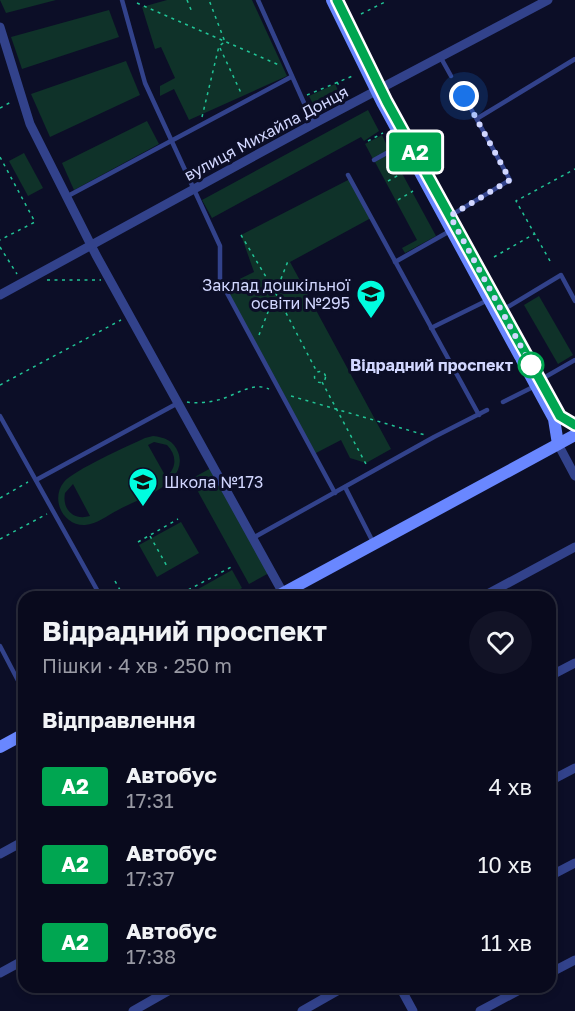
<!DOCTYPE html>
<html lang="uk">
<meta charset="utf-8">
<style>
:root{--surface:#090a1d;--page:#121326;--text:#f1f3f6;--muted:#999aa4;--line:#292b3b}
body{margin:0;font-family:"Golos Text",sans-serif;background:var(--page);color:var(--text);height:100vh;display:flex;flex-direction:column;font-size:22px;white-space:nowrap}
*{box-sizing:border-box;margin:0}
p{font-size:20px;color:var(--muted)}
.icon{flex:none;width:33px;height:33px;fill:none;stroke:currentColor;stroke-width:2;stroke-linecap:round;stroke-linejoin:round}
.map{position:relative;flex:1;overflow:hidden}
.panel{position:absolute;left:18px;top:591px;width:538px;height:402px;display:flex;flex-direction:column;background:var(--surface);border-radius:18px;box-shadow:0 3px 9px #0003,0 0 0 2px var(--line)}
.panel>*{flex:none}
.badge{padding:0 12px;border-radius:4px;font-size:21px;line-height:39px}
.you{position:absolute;width:30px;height:30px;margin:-15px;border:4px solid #fff;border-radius:50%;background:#1a73e8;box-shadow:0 0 0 9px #1a73e833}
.map>.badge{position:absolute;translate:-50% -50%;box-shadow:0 0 0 3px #fff}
h2{padding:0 24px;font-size:22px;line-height:54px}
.round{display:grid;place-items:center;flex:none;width:63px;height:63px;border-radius:32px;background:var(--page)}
.headline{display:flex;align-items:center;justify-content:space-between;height:102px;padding:0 24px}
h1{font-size:28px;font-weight:700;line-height:45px}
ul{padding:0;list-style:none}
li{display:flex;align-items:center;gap:18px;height:78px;padding:0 24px}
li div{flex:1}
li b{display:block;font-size:22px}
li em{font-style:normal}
li .badge{min-width:66px;font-weight:700;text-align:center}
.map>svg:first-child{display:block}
.green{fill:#0f3229;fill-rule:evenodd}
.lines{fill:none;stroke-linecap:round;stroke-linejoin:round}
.path{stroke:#21c496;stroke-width:1.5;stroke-dasharray:3 4.5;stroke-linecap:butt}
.lane{stroke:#32428b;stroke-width:4.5}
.street{stroke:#32428b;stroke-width:9}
.secondary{stroke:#6987ff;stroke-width:12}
.line-casing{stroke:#fff;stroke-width:14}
.line{stroke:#00a651;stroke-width:9}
.walk{stroke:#d2d7ff;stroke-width:6;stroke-dasharray:0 10.8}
.stop-dot{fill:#fff;stroke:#00a651;stroke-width:3}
.labels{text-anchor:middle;stroke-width:6;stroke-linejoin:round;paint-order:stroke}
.street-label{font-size:16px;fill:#d2d7ff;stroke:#0c0e27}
.poi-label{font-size:16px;fill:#d2d7ff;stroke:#0c0e27;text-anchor:end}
.stop-label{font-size:16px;font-weight:bold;fill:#d2d7ff;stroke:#0c0e27;text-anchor:end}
</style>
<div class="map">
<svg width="575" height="1011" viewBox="0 0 575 1011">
<rect width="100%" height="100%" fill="#0c0e27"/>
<g class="green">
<path d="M0 0H56L6 13Z"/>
<path d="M167 0H252L287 76 189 120 174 89 160 96V86L175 78 161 47 155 49 142 7Z"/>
<path d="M109 10 119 37 22 69 11 37Z"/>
<path d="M126 61 140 95 50 137 31 94Z"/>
<path d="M335 84 339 92 314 106 309 96Z"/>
<path d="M368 110 379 131 364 141 361 137 212 218 202 200Z"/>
<path d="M147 121 159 144 74 190 62 163Z"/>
<path d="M382 135 389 150 373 159 365 144Z"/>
<path d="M24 153 43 188 28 196 9 161Z"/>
<path d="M391 153 436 236 405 253 402 248 417 240 375 162Z"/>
<path d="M350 179 371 218 290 262 391 449 366 463 350 458 341 440 314 454 223 287 254 272 241 235Z"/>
<path d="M539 296 573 355 558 364 524 305Z"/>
<path d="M153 436C164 437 174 441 178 452 190 483 139 499 118 510 108 515 97 524 85 525 63 526 50 499 64 482 74 470 128 446 145 438ZM154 442 167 445C177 455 177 468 166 477L148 445ZM73 484 90 516C73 521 62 509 65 493Z"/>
<path d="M211 468 269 573 249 584 191 479Z"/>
<path d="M181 522 199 553 157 577 139 545Z"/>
<path d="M232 570 242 588 227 597H184Z"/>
</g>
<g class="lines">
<g class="path">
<path d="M187 0 192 12"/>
<path d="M137 3 279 65"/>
<path d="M361 14 385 2"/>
<path d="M220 48 242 95"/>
<path d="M337 82 342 91"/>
<path d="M307 95 355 75"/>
<path d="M0 108 13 101"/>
<path d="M202 117 219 46 225 42 209 0"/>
<path d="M368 141 383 133"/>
<path d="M0 157 35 222 0 240"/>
<path d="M388 181 404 172"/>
<path d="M398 200 413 191"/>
<path d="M241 235 275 292 317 372"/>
<path d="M0 247 17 274"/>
<path d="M494 257 534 234"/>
<path d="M550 261 516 201 575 169"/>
<path d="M47 280H101"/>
<path d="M259 335 288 261"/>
<circle cx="320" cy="377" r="5.5"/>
<path d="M322 382 367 466"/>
<path d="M0 385 121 320"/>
<path d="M291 396 425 435"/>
<path d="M187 402C197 404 212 402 222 399 237 394 253 382 269 389"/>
<path d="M0 498 28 482"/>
<path d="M150 536 168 568"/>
<path d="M0 539 47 514"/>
<path d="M138 542 178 519"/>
<path d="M115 581 124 597"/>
<path d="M175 597 233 566"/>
</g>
<g class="lane">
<path d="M122 0 145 83 220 246V280L335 493"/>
<path d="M258 0 313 123"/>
<path d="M441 58 451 76"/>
<path d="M478 118 575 59"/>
<path d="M374 160 403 144"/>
<path d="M348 175 479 415"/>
<path d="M66 197 291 77"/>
<path d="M450 216 510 180 464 96"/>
<path d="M395 262 450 231"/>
<path d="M501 311 561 275 575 301"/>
<path d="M431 328 488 300"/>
<path d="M540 380 575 360"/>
<path d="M503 402 535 386"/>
<path d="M0 416 101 597"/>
<path d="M36 480 178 403"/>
<path d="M345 487 374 544"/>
<path d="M253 538 434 437 487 410"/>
<path d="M0 646 24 692"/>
</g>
<g class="street">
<path d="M0 27 30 124 96 255 283 593"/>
<path d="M0 295 313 124 548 0"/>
<path d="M558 444 575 476"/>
<path d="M482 597 575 547"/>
<path d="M550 676 575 663"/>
<path d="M550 781 575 768"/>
<path d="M0 854 24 841"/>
<path d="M550 876 575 863"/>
<path d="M0 973 24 960"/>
<path d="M550 973 575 960"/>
<path d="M400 987 413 1011"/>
<path d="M133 1011 175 987"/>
<path d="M302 1011 344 987"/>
<path d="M480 1011 525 987"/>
</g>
<g class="secondary">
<path d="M332 0 383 104 554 419 558 444"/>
<path d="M554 406 560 416 575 425"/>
<path d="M276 597 575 435"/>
<path d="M0 747 24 734"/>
</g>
</g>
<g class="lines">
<g class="line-casing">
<path id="line" d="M337 0 387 102 560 416 575 425"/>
</g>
<use href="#line" class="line"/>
<path class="walk" d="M464 96 510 180 450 216 531 365"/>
</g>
<defs>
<g id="school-pin" transform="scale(1.5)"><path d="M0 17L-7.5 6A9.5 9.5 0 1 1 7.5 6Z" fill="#00fddf" stroke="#0c0e27"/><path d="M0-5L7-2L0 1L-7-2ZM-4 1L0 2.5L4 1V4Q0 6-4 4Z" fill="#111"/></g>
</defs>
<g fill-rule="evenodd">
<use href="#school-pin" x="371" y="294"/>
<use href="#school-pin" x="143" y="482"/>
</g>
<circle class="stop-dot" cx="531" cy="365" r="12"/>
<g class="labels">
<g class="street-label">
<text transform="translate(266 133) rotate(-28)" y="6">вулиця Михайла Донця</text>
</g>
<g class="poi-label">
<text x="350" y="291">Заклад дошкільної<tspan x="350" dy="18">освіти №295</tspan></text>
<text x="164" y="488" text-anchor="start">Школа №173</text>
</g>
<g class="stop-label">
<text x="513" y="371">Відрадний проспект</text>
</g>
</g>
</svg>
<div class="you" style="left:464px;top:96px"></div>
<b class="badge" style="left:415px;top:152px;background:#00a651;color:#fff">А2</b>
<section class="panel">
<div class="headline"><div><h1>Відрадний проспект</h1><p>Пішки · 4 хв · 250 m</p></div><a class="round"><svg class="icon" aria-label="heart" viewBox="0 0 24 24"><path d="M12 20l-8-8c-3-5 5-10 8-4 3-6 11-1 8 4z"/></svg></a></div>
<h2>Відправлення</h2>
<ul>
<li><span class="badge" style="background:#00a651;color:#fff">А2</span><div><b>Автобус</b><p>17:31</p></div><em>4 хв</em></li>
<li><span class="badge" style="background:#00a651;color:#fff">А2</span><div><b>Автобус</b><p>17:37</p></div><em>10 хв</em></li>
<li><span class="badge" style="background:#00a651;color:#fff">А2</span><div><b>Автобус</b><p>17:38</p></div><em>11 хв</em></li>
</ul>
</section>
</div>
